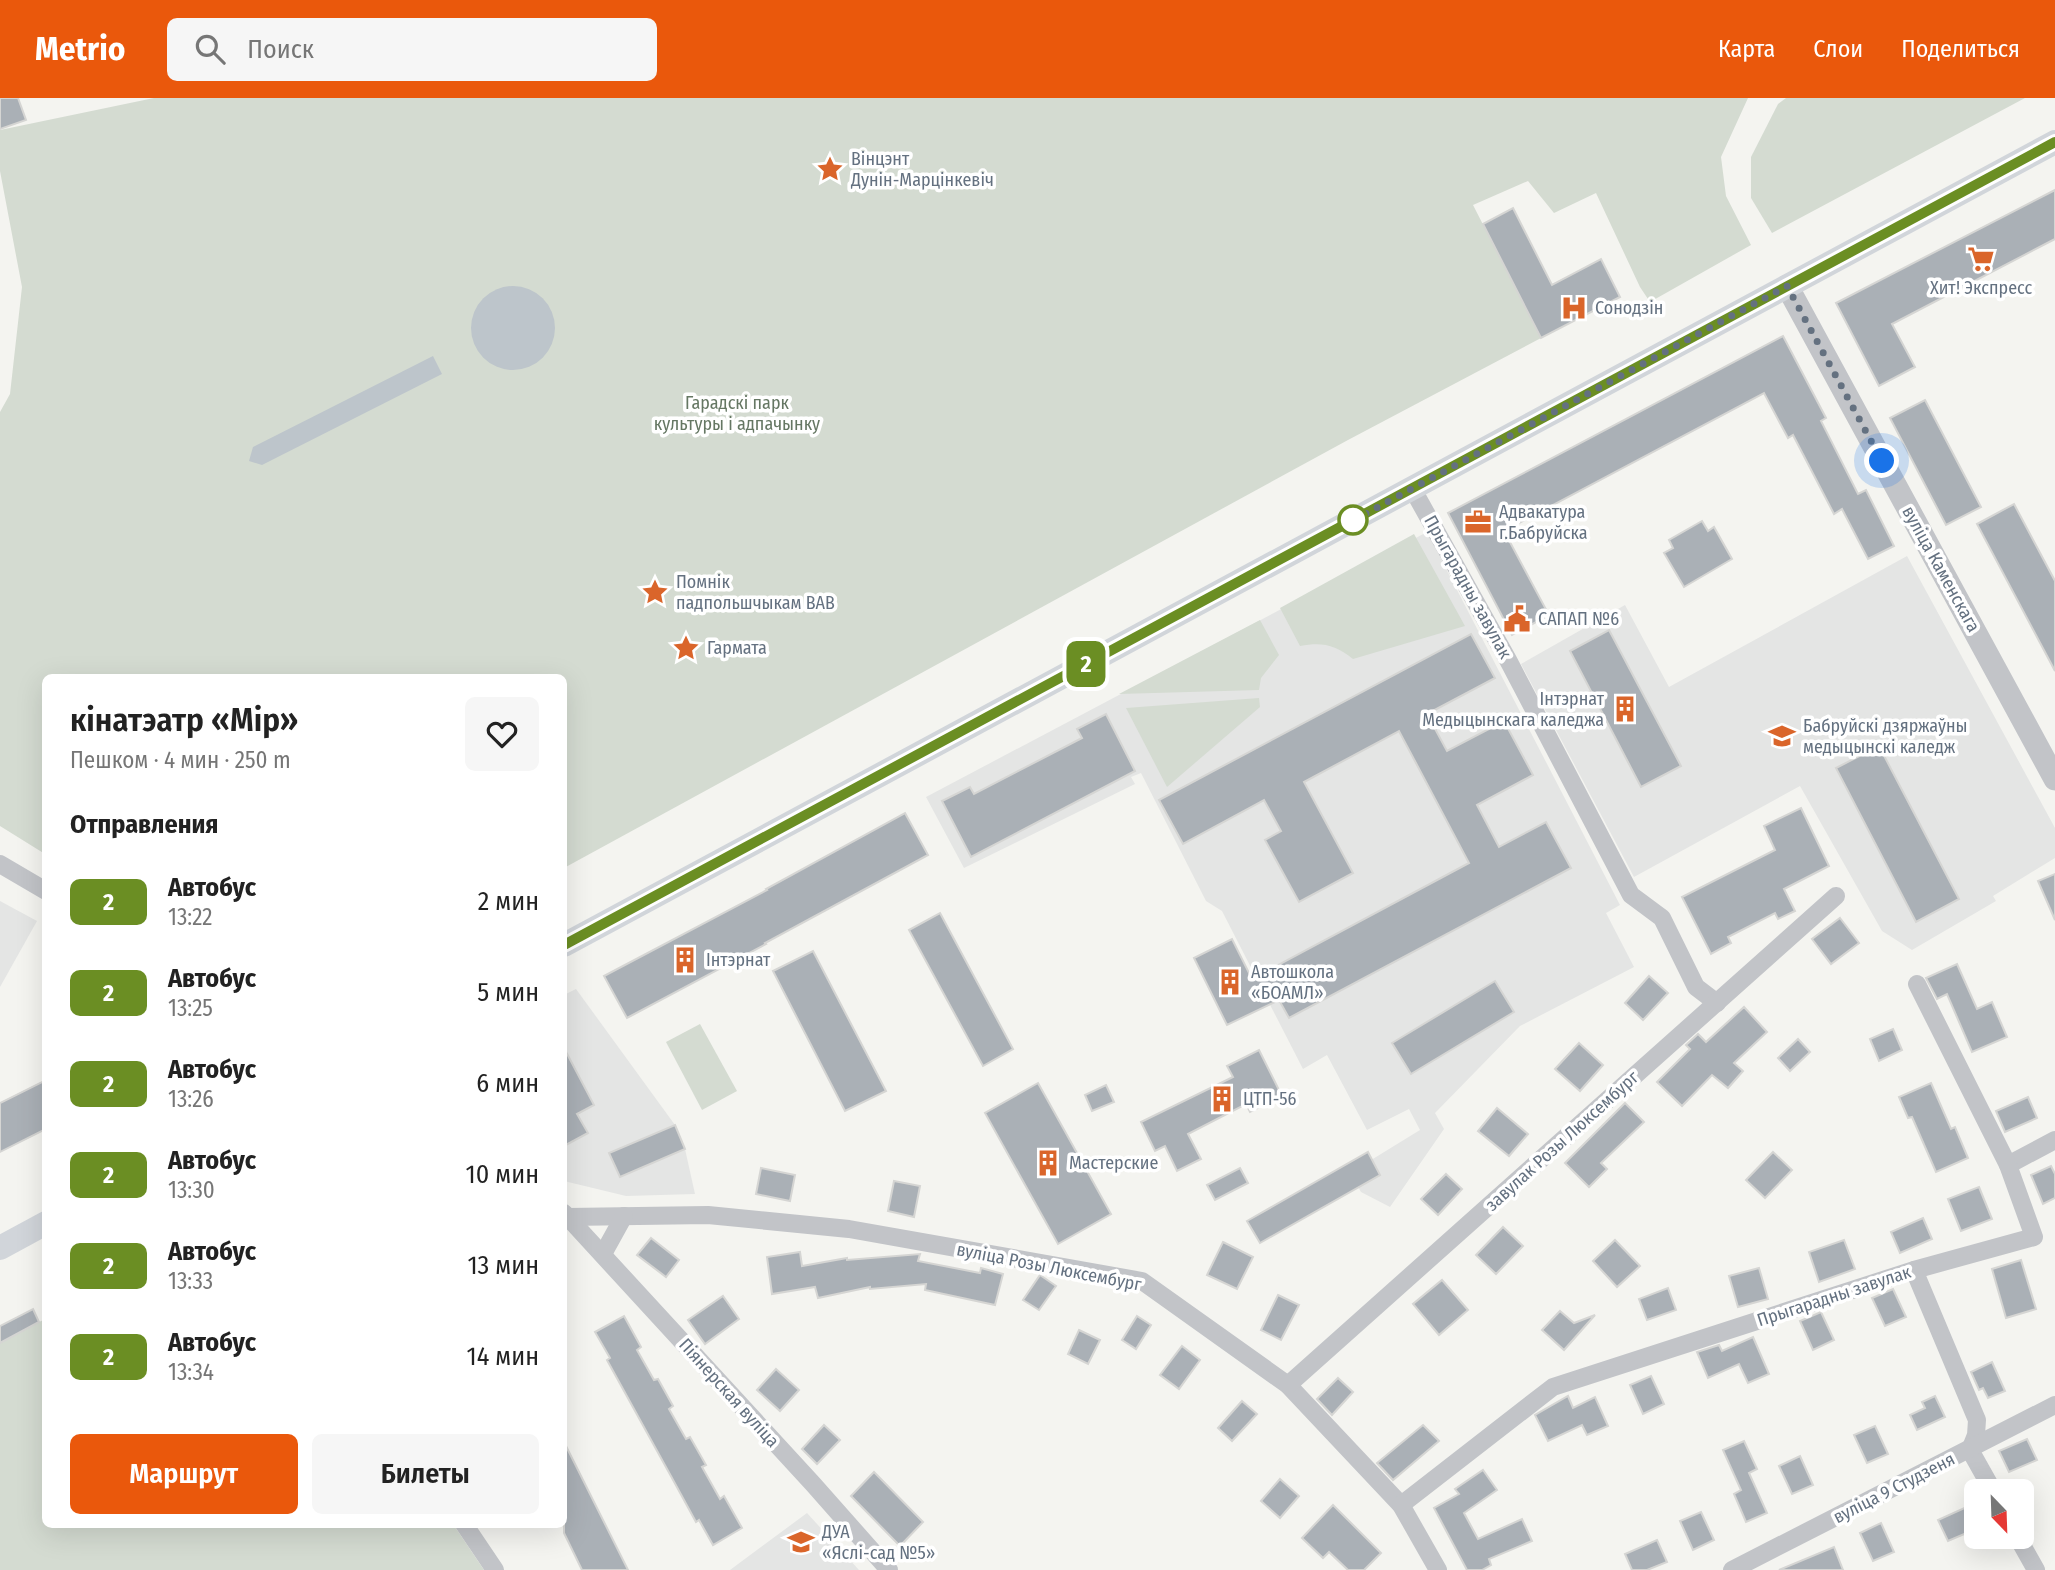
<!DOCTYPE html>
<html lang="ru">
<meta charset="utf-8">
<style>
:root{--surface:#fff;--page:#f6f6f6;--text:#222;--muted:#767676;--accent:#ea580c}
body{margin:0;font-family:"Fira Sans Condensed",sans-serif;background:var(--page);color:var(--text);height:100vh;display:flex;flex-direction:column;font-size:26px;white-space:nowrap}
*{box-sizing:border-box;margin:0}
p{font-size:23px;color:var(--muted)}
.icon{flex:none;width:38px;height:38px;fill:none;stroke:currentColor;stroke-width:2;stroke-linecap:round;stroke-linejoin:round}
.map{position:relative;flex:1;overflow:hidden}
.drawer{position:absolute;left:42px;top:576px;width:525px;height:854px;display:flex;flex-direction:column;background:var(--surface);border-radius:10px;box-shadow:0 7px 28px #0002}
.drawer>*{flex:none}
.badge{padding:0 14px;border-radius:10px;font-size:24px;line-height:46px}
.needle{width:46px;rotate:157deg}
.fabs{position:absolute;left:1964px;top:1381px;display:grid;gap:14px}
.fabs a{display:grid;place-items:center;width:70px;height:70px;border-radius:10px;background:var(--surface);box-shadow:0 7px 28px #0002;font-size:35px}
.you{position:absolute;width:35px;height:35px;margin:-18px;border:5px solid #fff;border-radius:50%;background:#1a73e8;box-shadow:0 0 0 10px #1a73e833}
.map>.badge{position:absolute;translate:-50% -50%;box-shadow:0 0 0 4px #fff}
h2{padding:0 28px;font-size:26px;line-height:63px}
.round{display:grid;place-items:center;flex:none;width:74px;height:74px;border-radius:10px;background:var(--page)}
.overview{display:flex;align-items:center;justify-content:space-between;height:119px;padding:0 28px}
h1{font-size:33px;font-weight:600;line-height:52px}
.button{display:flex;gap:14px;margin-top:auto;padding:14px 28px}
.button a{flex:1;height:80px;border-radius:10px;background:var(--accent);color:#fff;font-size:28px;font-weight:600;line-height:80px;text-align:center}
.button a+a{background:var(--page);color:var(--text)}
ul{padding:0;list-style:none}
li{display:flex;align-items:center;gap:21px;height:91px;padding:0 28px}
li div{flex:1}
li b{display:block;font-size:26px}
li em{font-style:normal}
li .badge{min-width:77px;font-weight:700;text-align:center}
header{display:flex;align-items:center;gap:42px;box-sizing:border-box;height:98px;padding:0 35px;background:var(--accent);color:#fff}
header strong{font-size:33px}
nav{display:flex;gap:38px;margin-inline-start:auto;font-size:24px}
.search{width:490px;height:63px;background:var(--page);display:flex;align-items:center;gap:18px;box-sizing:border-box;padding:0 24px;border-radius:10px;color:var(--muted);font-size:26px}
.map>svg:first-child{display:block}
.built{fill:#e4e5e4}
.green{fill:#d4dbd1}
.water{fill:#bdc5cb}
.building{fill:#aab0b6;stroke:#d5d5d3;stroke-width:2}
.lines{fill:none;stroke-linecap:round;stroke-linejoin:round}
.minor{stroke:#c2c4c8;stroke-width:18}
.tertiary{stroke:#c2c4c8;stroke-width:23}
.secondary{stroke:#d1d5da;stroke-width:24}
.line-casing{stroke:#fff;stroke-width:16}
.line{stroke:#6b8e23;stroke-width:10}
.walk{stroke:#647180;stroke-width:7;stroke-dasharray:0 12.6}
.stop-dot{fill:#fff;stroke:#6b8e23;stroke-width:3.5}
.labels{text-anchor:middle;stroke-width:7;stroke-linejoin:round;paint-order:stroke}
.poi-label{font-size:18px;fill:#647180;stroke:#fff;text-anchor:start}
.park-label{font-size:18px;fill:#657763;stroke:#fff}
.street-label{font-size:18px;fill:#647180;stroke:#fff}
</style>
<header>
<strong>Metrio</strong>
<div class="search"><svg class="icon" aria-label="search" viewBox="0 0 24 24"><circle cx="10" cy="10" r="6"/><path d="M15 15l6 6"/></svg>Поиск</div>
<nav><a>Карта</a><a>Слои</a><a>Поделиться</a></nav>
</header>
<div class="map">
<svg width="2055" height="1472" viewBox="0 0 2055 1472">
<rect width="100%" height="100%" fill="#f4f4f0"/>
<g class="built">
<path d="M1427 434 1620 807 1606 815 1634 869 1520 928 1435 1015 1444 1031 1390 1109 1361 1094 1350 1075 1420 1032 1409 1011 1367 1032 1327 957 1303 971 1222 813 1206 803 1141 675 1131 679 1135 686 964 770 926 699Z"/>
<path d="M1907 458 2055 730V760L1993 798 1996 803 1912 852 1882 833 1800 688 1634 779 1521 566 1625 507 1669 589Z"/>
<path d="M0 803 37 823 0 889Z"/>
<path d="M576 891 675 1027 685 1051 695 1096 626 1098 564 1083V897Z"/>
<path d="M807 1415 859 1472H730Z"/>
</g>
<g class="green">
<path d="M154 0H1748L1721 59 1726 98 1751 147 1650 204 1640 189 1596 95 1554 115 1528 83 1473 107 1541 240 1348 342 564 770V579H46L45 756 0 728V314L10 296 22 189 0 73V32Z"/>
<path d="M1786 0H2025L1772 135 1751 100V59L1778 6Z"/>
<path d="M1414 436 1465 528 1353 561C1335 547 1323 544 1300 548L1280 510Z"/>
<path d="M1260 522 1279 557 1261 580 1259 592 1119 596Z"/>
<path d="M1259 600 1260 609 1167 689 1126 610Z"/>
<path d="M700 926 737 993 702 1012 666 944Z"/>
<path d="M45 1221 46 1426H453L484 1472H0V1244Z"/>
</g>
<g class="water">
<circle cx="513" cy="230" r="42"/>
<path d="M433 258 442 276 262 367 249 363 253 349Z"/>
</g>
<g class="building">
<path d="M0 0H18L26 22 0 31Z"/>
<path d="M2055 92V141L1892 226 1915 269 1879 288 1836 205Z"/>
<path d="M1513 110 1552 187 1601 161 1620 199 1541 240 1483 126Z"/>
<path d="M1783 238 1826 320 1821 323 1858 396 1866 392 1894 448 1868 461 1842 411 1834 416 1793 337 1788 340 1764 295 1504 433 1549 517 1512 537 1448 415Z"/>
<path d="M1925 302 1981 409 1946 427 1890 320Z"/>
<path d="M2014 406 2055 483V573L1977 426Z"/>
<path d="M1702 423 1708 433 1714 429 1732 461 1684 489 1664 455 1673 450 1669 442Z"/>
<path d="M1609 532 1681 668 1641 689 1570 553Z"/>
<path d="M1471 536 1495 580 1427 616 1447 653 1504 623 1533 677 1477 707 1499 749 1546 724 1571 770 1289 920 1279 902 1227 927 1194 860 1232 841 1252 881 1469 765 1399 633 1304 684 1353 775 1299 804 1265 742 1281 733 1264 702 1183 746 1159 702Z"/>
<path d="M1106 616 1135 673 971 759 942 703 970 689 974 696 1082 640 1077 631Z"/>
<path d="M1879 648 1959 801 1916 824 1836 670Z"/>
<path d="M1801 710 1829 768 1784 791 1795 813 1778 821 1775 815 1728 839 1731 845 1711 856 1682 799 1775 752 1764 728Z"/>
<path d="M905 715 928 757 765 845 766 846 627 920 604 878 767 792 766 791Z"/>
<path d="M2055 776V822L2038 783Z"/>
<path d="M940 815 1013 951 983 968 909 832Z"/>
<path d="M1840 820 1859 845 1831 866 1812 841Z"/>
<path d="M813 853 886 993 845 1013 773 873Z"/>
<path d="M1957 866 1977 911 1992 904 2007 939 1972 954 1947 896 1937 901 1926 880Z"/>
<path d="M1649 878 1668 895 1643 922 1625 905Z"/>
<path d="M1495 883 1514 914 1411 976 1392 945Z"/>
<path d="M1744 909 1767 934 1734 965 1743 973 1728 990 1712 977 1682 1008 1657 984 1690 951 1686 947 1698 936 1706 944Z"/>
<path d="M1893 931 1902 952 1879 963 1870 941Z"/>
<path d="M1798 941 1810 954 1790 973 1778 960Z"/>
<path d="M1579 945 1603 967 1580 993 1555 971Z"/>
<path d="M564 950 594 1007 577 1016 588 1035 564 1048Z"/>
<path d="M1259 952 1282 998 1250 1014 1246 1006 1188 1036 1201 1061 1177 1073 1165 1048 1155 1053 1141 1024 1233 979 1227 968Z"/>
<path d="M46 982V1031L0 1054V1005Z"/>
<path d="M1038 985 1111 1116 1058 1146 985 1015Z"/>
<path d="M1931 985 1951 1031 1955 1029 1968 1060 1936 1074 1912 1019 1908 1020 1899 999Z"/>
<path d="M1106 987 1114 1004 1092 1013 1085 997Z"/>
<path d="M2028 999 2037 1020 2005 1034 1996 1013Z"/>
<path d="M1625 1005 1644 1024 1601 1065 1607 1071 1589 1089 1565 1065Z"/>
<path d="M1497 1010 1528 1036 1509 1058 1478 1033Z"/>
<path d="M675 1027 685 1051 620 1079 609 1055Z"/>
<path d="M1368 1054 1380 1077 1260 1145 1247 1123Z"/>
<path d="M1773 1054 1792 1072 1765 1100 1746 1082Z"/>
<path d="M2051 1068 2055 1076V1100L2043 1106 2031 1077Z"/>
<path d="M761 1070 795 1077 790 1103 756 1096Z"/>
<path d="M1240 1070 1248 1085 1215 1102 1207 1087Z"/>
<path d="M1446 1076 1462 1091 1438 1117 1421 1101Z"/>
<path d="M894 1083 920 1088 914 1119 888 1113Z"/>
<path d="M1979 1089 1992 1121 1961 1133 1948 1101Z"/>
<path d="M1923 1120 1932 1141 1900 1155 1891 1134Z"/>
<path d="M1503 1129 1523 1148 1496 1176 1476 1157Z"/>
<path d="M651 1140 679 1162 666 1179 637 1157Z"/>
<path d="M1615 1142 1640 1168 1617 1189 1593 1163Z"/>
<path d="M1844 1142 1855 1171 1819 1184 1809 1154Z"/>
<path d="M1223 1144 1253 1159 1237 1191 1207 1177Z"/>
<path d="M800 1154 802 1168 847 1160V1162L920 1156 918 1163 980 1175 981 1170 1003 1176 995 1207 925 1192 926 1186 870 1191V1189L818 1200 815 1189 772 1196 767 1159Z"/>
<path d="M2021 1162 2036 1211 2006 1220 1992 1171Z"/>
<path d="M1759 1170 1768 1201 1738 1209 1729 1178Z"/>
<path d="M1040 1177 1056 1188 1039 1212 1023 1202Z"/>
<path d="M1442 1182 1468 1212 1439 1237 1413 1206Z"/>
<path d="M1668 1190 1676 1212 1647 1222 1639 1201Z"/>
<path d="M1893 1191 1906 1219 1885 1228 1872 1200Z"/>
<path d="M1278 1197 1299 1207 1281 1242 1261 1232Z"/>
<path d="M723 1198 739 1221 705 1246 688 1222Z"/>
<path d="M33 1211 39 1224 0 1245V1228Z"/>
<path d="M1560 1213 1574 1225 1595 1217 1564 1252 1542 1232Z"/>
<path d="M1821 1214 1834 1242 1813 1252 1800 1223Z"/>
<path d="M624 1218 641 1249 637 1252 654 1282 658 1281 673 1308 669 1311 686 1341 690 1339 706 1367 702 1369 720 1401 724 1398 742 1430 713 1447 699 1422 696 1424 672 1380 607 1262 610 1260 595 1234Z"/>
<path d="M1137 1218 1151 1227 1136 1251 1122 1242Z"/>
<path d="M1079 1232 1100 1242 1088 1266 1068 1256Z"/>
<path d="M1753 1239 1769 1276 1748 1285 1739 1266 1708 1280 1697 1254 1719 1247 1722 1253Z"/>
<path d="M1182 1248 1200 1262 1179 1291 1160 1277Z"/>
<path d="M1992 1264 2005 1293 1988 1300 1983 1290 1979 1292 1971 1274Z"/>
<path d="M776 1271 799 1292 780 1313 757 1292Z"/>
<path d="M1651 1278 1664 1306 1643 1316 1630 1287Z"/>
<path d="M1338 1280 1353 1294 1332 1317 1317 1301Z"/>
<path d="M1568 1298 1573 1310 1595 1299 1608 1328 1587 1337 1582 1327 1548 1343 1535 1317Z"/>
<path d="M1935 1298 1945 1319 1917 1332 1910 1317 1925 1310 1922 1304Z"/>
<path d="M1242 1303 1257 1316 1232 1343 1218 1330Z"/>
<path d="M824 1327 840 1342 817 1366 802 1351Z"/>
<path d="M1423 1327 1439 1343 1393 1382 1377 1365Z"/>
<path d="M1875 1328 1888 1356 1867 1365 1854 1337Z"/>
<path d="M2027 1341 2037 1362 2009 1374 1999 1353Z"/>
<path d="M1744 1343 1757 1371 1749 1375 1767 1415 1746 1424 1734 1396 1741 1392 1723 1352Z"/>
<path d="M564 1344 628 1472H582L564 1435Z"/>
<path d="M1800 1358 1813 1387 1792 1396 1779 1368Z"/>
<path d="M1483 1372 1497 1392 1464 1415 1478 1441 1522 1421 1532 1443 1489 1461 1491 1467 1482 1472H1467L1434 1410 1459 1396 1455 1391Z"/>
<path d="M874 1374 923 1424 900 1448 851 1398Z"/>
<path d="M1280 1381 1299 1398 1280 1420 1261 1403Z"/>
<path d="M1333 1407 1381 1455 1364 1472H1348L1329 1454 1323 1460 1302 1440Z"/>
<path d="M1971 1407 1976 1419V1431L1948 1443 1938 1422Z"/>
<path d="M1701 1414 1714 1442 1693 1452 1680 1423Z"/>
<path d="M1881 1425 1894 1454 1873 1463 1860 1435Z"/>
<path d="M1657 1442 1667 1464 1647 1472H1632L1625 1456Z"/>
<path d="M1834 1449 1843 1472H1779Z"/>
</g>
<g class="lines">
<g class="minor">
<path d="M1412 390 1508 562 1631 797 1662 820 1696 889 1717 905"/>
<path d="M0 766 46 793"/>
<path d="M2008 1067 2055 1042"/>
<path d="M564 1115 813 1386 889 1472"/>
<path d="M568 1119 708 1117 849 1131 1142 1183 1288 1287 1401 1407 1438 1472"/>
<path d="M603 1156 624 1118"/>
<path d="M1914 1172 1977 1322 1976 1337 1970 1352 1993 1393"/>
<path d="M1288 1287 1836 798"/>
<path d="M1401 1407 1553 1289 1914 1172 2034 1139 2008 1067 1917 886"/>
<path d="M464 1426 495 1472"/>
<path d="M2017 1438 2036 1472"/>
<path d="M1732 1472 2055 1307"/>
</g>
<path class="tertiary" d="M1787 188 2055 681"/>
<g class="secondary">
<path d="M564 847 2055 44"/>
<path d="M0 1150 46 1125"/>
</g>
</g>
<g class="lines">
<g class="line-casing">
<path id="line" d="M564 847 2055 44"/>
</g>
<use href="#line" class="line"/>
<path class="walk" d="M1353 422 1343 428 1787 188 1882 363"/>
</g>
<defs>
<g id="sight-bare" transform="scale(2.1)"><path d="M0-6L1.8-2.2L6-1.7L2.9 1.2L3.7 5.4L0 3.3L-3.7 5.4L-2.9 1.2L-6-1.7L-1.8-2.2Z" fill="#da652a" stroke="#fff" stroke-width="2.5" paint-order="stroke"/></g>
<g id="supermarket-bare" transform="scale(2.1)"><path d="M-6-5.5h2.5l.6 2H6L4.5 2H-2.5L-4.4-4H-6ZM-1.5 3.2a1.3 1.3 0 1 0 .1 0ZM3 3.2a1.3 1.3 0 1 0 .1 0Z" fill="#da652a" stroke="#fff" stroke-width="2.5" paint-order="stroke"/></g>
<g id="hospital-bare" transform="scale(2.1)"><path d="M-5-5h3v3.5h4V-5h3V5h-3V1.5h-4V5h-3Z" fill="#da652a" stroke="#fff" stroke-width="2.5" paint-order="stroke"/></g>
<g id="office-bare" transform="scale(2.1)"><path d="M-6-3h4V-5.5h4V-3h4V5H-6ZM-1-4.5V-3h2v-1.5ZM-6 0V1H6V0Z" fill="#da652a" stroke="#fff" stroke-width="2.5" paint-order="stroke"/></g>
<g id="civic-bare" transform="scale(2.1)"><path d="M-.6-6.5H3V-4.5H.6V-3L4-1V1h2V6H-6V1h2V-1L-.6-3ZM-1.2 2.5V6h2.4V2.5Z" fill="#da652a" stroke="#fff" stroke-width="2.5" paint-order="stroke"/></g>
<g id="building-bare" transform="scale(2.1)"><path d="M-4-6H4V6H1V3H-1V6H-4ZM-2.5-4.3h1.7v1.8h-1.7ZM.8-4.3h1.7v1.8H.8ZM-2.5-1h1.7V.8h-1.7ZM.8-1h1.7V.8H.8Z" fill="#da652a" stroke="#fff" stroke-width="2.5" paint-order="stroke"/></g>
<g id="university-bare" transform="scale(2.1)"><path d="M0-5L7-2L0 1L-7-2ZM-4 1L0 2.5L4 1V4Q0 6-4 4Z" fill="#da652a" stroke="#fff" stroke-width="2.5" paint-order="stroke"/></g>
<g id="school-bare" transform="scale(2.1)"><path d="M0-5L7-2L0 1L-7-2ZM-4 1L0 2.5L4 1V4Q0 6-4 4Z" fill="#da652a" stroke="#fff" stroke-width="2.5" paint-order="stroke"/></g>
</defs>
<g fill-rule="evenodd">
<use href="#sight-bare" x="830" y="71"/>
<use href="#supermarket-bare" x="1981" y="161"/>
<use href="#hospital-bare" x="1574" y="210"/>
<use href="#office-bare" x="1478" y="424"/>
<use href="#sight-bare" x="655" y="494"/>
<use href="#civic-bare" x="1517" y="521"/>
<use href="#sight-bare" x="686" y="550"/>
<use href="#building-bare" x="1625" y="611"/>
<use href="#university-bare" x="1782" y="638"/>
<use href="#building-bare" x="685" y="862"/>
<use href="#building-bare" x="1230" y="884"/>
<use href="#building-bare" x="1222" y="1001"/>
<use href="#building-bare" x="1048" y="1065"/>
<use href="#school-bare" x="801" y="1444"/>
</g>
<circle class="stop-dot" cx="1353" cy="422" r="14"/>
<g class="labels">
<g class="poi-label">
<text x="851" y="67">Вінцэнт<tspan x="851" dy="21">Дунін-Марцінкевіч</tspan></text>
<text x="1981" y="196" text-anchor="middle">Хит! Экспресс</text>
<text x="1595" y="216">Сонодзін</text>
<text x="1499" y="420">Адвакатура<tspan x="1499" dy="21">г.Бабруйска</tspan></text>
<text x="676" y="490">Помнік<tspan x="676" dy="21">падпольшчыкам ВАВ</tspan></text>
<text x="1538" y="527">САПАП №6</text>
<text x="707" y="556">Гармата</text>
<text x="1604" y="607" text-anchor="end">Інтэрнат<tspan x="1604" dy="21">Медыцынскага каледжа</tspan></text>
<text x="1803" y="634">Бабруйскі дзяржаўны<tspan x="1803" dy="21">медыцынскі каледж</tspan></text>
<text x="706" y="868">Інтэрнат</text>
<text x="1251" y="880">Автошкола<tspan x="1251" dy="21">«БОАМЛ»</tspan></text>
<text x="1243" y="1007">ЦТП-56</text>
<text x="1069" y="1071">Мастерские</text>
<text x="822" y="1440">ДУА<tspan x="822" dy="21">«Яслі-сад №5»</tspan></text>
</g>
<g class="park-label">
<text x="737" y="311">Гарадскі парк<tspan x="737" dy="21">культуры і адпачынку</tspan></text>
</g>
<g class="street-label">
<text transform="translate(1941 471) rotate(61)" y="6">вуліца Каменскага</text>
<text transform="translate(1468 489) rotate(61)" y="6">Прыгарадны завулак</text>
<text transform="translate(1562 1043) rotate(-42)" y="6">завулак Розы Люксембург</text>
<text transform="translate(1049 1169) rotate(11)" y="6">вуліца Розы Люксембург</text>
<text transform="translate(1834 1198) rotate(-18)" y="6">Прыгарадны завулак</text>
<text transform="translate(729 1295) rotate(48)" y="6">Піянерская вуліца</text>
<text transform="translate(1894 1390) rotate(-27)" y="6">вуліца 9 Студзеня</text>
</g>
</g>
</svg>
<div class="fabs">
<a><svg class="needle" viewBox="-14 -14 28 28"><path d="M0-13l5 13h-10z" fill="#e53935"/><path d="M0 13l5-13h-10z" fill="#767676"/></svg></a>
</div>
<div class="you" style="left:1882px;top:363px"></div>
<b class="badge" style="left:1086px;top:566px;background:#6b8e23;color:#fff">2</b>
<section class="drawer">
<div class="overview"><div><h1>кінатэатр «Мір»</h1><p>Пешком · 4 мин · 250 m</p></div><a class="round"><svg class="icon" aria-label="heart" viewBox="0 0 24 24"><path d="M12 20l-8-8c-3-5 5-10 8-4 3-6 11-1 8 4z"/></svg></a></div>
<h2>Отправления</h2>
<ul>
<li><span class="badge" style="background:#6b8e23;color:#fff">2</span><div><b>Автобус</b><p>13:22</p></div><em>2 мин</em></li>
<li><span class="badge" style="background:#6b8e23;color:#fff">2</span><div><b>Автобус</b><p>13:25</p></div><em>5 мин</em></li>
<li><span class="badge" style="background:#6b8e23;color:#fff">2</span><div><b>Автобус</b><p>13:26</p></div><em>6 мин</em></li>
<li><span class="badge" style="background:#6b8e23;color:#fff">2</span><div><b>Автобус</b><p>13:30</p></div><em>10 мин</em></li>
<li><span class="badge" style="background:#6b8e23;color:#fff">2</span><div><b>Автобус</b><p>13:33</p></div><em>13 мин</em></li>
<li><span class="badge" style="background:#6b8e23;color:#fff">2</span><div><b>Автобус</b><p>13:34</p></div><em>14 мин</em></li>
</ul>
<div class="button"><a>Маршрут</a><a>Билеты</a></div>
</section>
</div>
